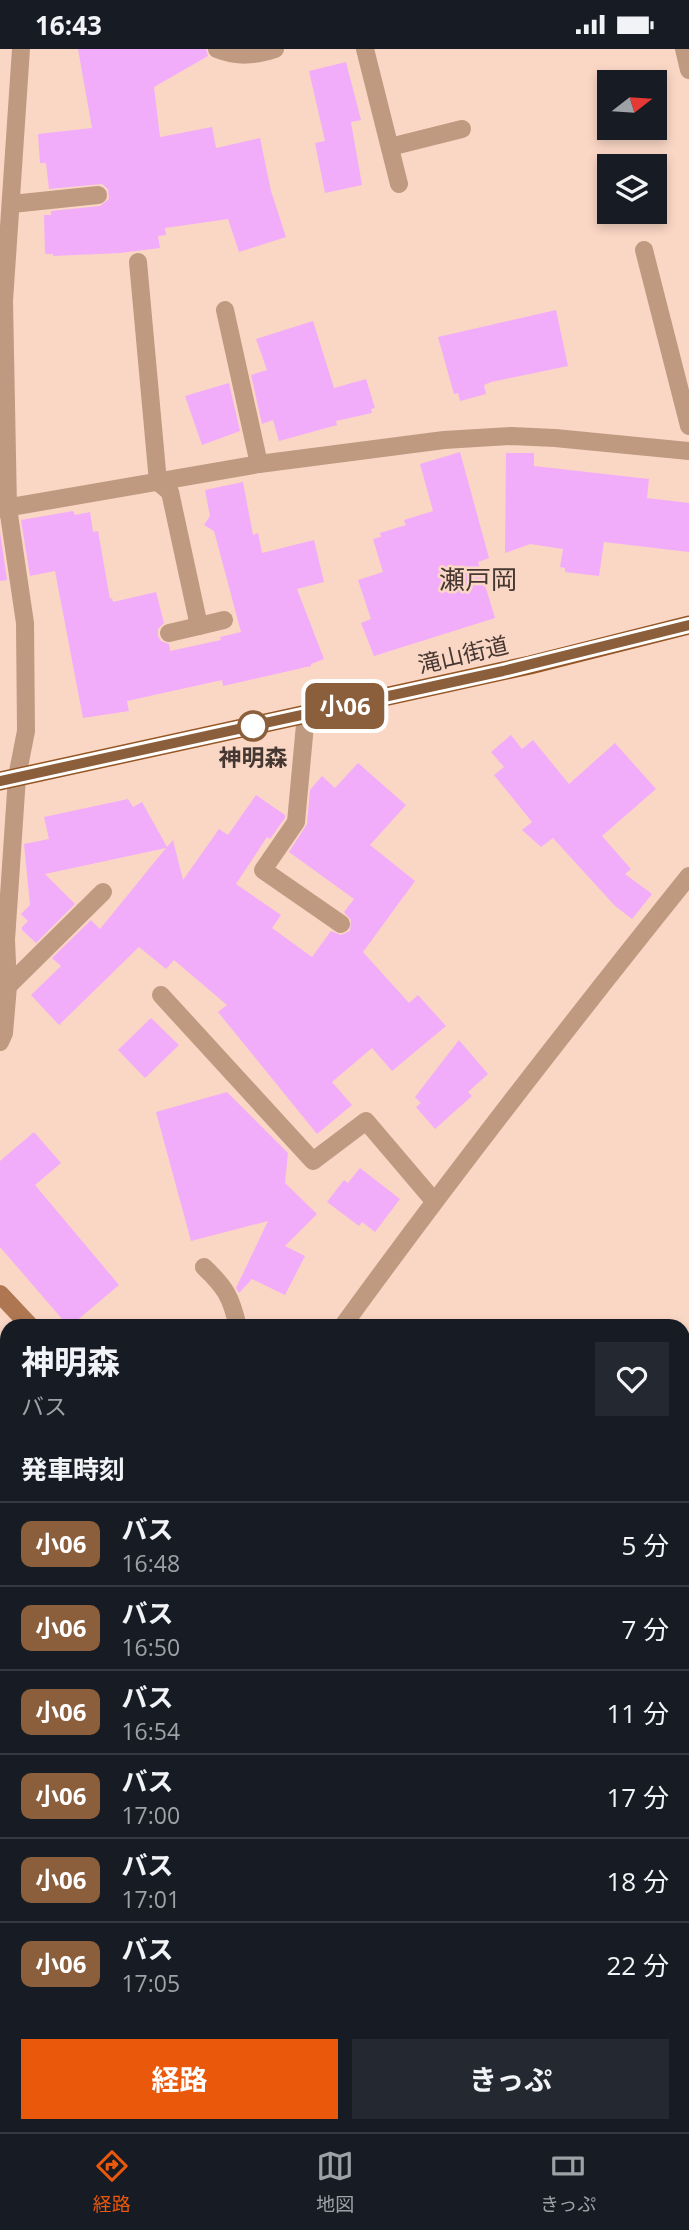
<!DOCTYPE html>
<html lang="ja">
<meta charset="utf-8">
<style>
:root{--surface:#171b24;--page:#242831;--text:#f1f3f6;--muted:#9ea1a6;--line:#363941;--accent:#ea580c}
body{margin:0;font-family:"Open Sans","Noto Sans JP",sans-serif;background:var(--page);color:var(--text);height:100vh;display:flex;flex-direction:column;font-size:26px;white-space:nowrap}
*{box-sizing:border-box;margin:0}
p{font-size:23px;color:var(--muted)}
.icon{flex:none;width:38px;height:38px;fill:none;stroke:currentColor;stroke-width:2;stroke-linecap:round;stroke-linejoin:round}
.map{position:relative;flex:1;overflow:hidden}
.side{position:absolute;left:0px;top:1270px;width:690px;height:814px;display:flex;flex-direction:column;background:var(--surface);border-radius:21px 21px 0 0;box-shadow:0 4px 10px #0003}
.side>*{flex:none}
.badge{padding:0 14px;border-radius:10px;font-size:24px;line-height:46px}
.needle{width:46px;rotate:73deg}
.fabs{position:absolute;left:597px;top:21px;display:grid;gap:14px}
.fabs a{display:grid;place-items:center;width:70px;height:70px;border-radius:0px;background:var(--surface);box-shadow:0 4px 10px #0003;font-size:35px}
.map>.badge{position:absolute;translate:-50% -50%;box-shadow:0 0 0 4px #fff}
h2{padding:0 21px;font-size:26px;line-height:63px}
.round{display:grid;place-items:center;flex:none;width:74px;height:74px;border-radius:0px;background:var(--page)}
.overview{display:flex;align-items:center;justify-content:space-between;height:119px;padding:0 21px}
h1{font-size:33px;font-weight:700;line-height:52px}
.button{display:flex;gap:14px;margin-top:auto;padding:14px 21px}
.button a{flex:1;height:80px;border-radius:0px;background:var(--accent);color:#fff;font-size:28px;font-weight:700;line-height:80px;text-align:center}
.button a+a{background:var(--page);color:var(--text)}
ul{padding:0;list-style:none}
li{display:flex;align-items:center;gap:21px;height:84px;padding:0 21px;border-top:2px solid var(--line)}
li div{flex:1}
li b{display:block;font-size:26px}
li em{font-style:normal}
li .badge{min-width:77px;font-weight:700;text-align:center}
.status{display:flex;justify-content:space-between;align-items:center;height:49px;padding:0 35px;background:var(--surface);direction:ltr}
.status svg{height:19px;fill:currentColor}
.menu{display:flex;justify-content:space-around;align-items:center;height:98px;border-top:2px solid var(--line);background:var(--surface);font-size:19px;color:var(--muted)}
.menu a{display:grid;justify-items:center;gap:4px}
.menu .selected{color:var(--accent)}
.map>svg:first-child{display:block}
.building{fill:#f2adfa}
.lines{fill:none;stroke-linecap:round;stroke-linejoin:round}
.service{stroke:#bf9a81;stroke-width:18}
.minor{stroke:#bf9a81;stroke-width:18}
.tertiary{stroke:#bf9a81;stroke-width:18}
.secondary{stroke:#ae7751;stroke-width:18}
.trunk{stroke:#955624;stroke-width:19}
.line-casing{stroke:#fff;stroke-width:16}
.line{stroke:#8b5e3c;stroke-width:10}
.stop-dot{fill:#fff;stroke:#8b5e3c;stroke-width:3.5}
.labels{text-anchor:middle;stroke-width:5;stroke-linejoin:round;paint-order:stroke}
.street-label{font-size:23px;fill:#453731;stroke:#fad6c5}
.stop-label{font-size:23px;font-weight:bold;fill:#453731;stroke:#fad6c5}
.quarter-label{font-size:26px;fill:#453731;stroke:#fad6c5}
</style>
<div class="status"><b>16:43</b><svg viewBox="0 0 49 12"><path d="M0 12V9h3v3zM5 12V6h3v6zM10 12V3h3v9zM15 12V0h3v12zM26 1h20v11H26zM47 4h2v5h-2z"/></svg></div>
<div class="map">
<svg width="689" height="2083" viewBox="0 0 689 2083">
<rect width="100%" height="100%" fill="#fad6c5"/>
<g class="building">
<path d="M78 0H206L208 7 154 38 160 88 212 78 216 99 260 89 271 142 286 188 239 203 228 170 165 179 166 186 158 187 160 199 120 204 53 207V205H45L44 166H51V162L100 157 109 150 108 140 102 135 49 140 46 114H40L38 85 92 79Z"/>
<path d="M346 13 361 71 351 73 362 136 325 144 315 94 325 92 309 22Z"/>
<path d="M556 261 568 317 491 333 484 336 486 345 460 352 458 344 454 345 438 288Z"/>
<path d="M313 272 334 339 366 330 375 359 371 360 372 364 336 372 337 376 279 392 273 371 262 375 251 326 267 321 256 290Z"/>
<path d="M229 334 240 382 202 396 185 347Z"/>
<path d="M460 403 489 509 478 513 495 569 374 607 361 574 371 570 358 531 383 523 373 490 381 488 380 484 406 476 404 471 433 462 420 415Z"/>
<path d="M506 404H534V417L649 430 647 449 689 454V503L604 493 599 527 565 523V519L560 518 563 500 530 495 505 504Z"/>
<path d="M243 433 253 486 258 484 262 504 314 491 324 533 297 540 324 610 311 615V617L223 637 222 631 127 652 129 662 83 669 55 522 30 527 21 471 73 462 75 466 90 463 93 483 98 482 110 550 112 549 113 553 156 543 164 574 158 580V587L161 592 169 595 170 602 221 591 220 588 241 583 214 482 204 476 210 467 205 441Z"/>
<path d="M0 483 7 531 0 532Z"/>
<path d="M511 686 522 700 533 691 569 735 615 694 656 740 602 787 631 820 625 825 652 845 632 870 615 857 553 789 541 798 522 781 532 773 494 726 504 718 491 703Z"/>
<path d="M358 714 406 756 370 796 415 832 363 903 409 954 418 946 446 977 392 1022 372 999 332 1033 352 1056 317 1085 218 963 227 956 174 911 166 920 139 898 59 976 31 946 61 917 52 909 91 871 100 880 166 799 45 825 75 855 36 894 22 881V878L28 872 21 865 30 856 24 795 49 790 44 768 128 750 133 758 142 753 167 798 173 791 183 831 219 780 228 786 256 746 285 766V769L270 790 267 788 236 835 281 866 272 879 312 908 331 882 341 886 350 882 351 871 344 863 354 850 289 803 307 775 310 741 322 727 335 739Z"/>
<path d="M151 969 179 996 145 1029 118 1001Z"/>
<path d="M459 991 488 1025 468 1043 472 1047 435 1080 416 1058 421 1054 415 1048Z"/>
<path d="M227 1043 288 1104 285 1134 317 1165 285 1197 305 1207 285 1246 252 1230 239 1244 236 1239 268 1172 191 1192 156 1063Z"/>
<path d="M34 1083 61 1114 35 1136 119 1236 69 1278 0 1198V1112Z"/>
<path d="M360 1119 400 1150 375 1183 362 1173 359 1177 327 1153 344 1131 348 1134Z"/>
</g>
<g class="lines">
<g class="service">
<path d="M390 98 462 80"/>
<path d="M12 155 98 146"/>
<path d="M644 201 689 377"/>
<path d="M138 213 158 433 170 443 199 577 224 571"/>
<path d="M225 261 259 415"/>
<path d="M169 584 199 577"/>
<path d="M306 665 296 773 263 821 341 875"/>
<path d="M8 937 103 843"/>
<path d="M161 946 313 1112 366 1072 434 1152"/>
<path d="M204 1218C226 1239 231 1248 238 1278"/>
<path d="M682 1826 689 1827"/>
<path d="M682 2011 689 2014"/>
</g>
<g class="minor">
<path d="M217 0C238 8 254 7 275 0"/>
<path d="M365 0 399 135"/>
<path d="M0 460 259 415 444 391 511 387 555 389 689 402"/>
<path d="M0 993 4 984 8 937 6 891 17 728 26 682 25 574 8 459 4 252 21 0"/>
<path d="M342 1278C454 1124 570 975 689 827"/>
<path d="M682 1398 689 1397"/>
<path d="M682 1530 689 1533"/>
<path d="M0 1558 7 1556"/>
<path d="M682 1589 689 1580"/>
<path d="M0 1871 7 1870"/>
<path d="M246 2083 266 2077"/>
</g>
<path class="tertiary" d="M684 0 689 21"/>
<g class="secondary">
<path d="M0 1245 31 1278"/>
<path d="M488 2083 489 2077"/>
</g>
<path class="trunk" d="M0 732 530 616 689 576"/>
</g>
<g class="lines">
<g class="line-casing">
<path id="line" d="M0 732 503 622 689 576"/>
</g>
<use href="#line" class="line"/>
</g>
<circle class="stop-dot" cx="253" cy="677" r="14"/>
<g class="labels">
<g class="street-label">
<text transform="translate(463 606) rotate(-13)" y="8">滝山街道</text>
</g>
<g class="stop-label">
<text x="253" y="717">神明森</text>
</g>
<g class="quarter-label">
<text x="478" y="540">瀬戸岡</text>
</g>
</g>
</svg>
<div class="fabs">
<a><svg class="needle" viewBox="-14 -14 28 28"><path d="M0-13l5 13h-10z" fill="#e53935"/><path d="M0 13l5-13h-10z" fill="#9ea1a6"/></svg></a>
<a><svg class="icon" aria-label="layers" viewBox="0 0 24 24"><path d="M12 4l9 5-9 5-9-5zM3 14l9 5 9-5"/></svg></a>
</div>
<b class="badge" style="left:345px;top:657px;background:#8b5e3c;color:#fff">小06</b>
<section class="side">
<div class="overview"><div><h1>神明森</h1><p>バス</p></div><a class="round"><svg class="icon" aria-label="heart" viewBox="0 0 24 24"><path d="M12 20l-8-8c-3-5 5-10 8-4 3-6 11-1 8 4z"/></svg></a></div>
<h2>発車時刻</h2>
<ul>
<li><span class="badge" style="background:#8b5e3c;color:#fff">小06</span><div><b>バス</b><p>16:48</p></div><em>5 分</em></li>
<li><span class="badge" style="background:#8b5e3c;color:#fff">小06</span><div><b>バス</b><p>16:50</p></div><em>7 分</em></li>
<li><span class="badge" style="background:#8b5e3c;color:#fff">小06</span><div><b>バス</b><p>16:54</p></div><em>11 分</em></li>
<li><span class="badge" style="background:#8b5e3c;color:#fff">小06</span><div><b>バス</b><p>17:00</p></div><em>17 分</em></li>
<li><span class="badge" style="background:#8b5e3c;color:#fff">小06</span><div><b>バス</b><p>17:01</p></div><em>18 分</em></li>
<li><span class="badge" style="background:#8b5e3c;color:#fff">小06</span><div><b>バス</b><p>17:05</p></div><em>22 分</em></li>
</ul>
<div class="button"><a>経路</a><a>きっぷ</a></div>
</section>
</div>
<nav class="menu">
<a class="selected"><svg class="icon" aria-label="directions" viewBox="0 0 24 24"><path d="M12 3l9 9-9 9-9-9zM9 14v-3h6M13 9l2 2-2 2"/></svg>経路</a>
<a><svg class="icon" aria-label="map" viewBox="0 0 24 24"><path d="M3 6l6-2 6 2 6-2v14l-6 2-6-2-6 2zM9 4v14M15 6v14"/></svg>地図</a>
<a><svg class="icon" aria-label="tickets" viewBox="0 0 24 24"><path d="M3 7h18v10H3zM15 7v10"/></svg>きっぷ</a>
</nav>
